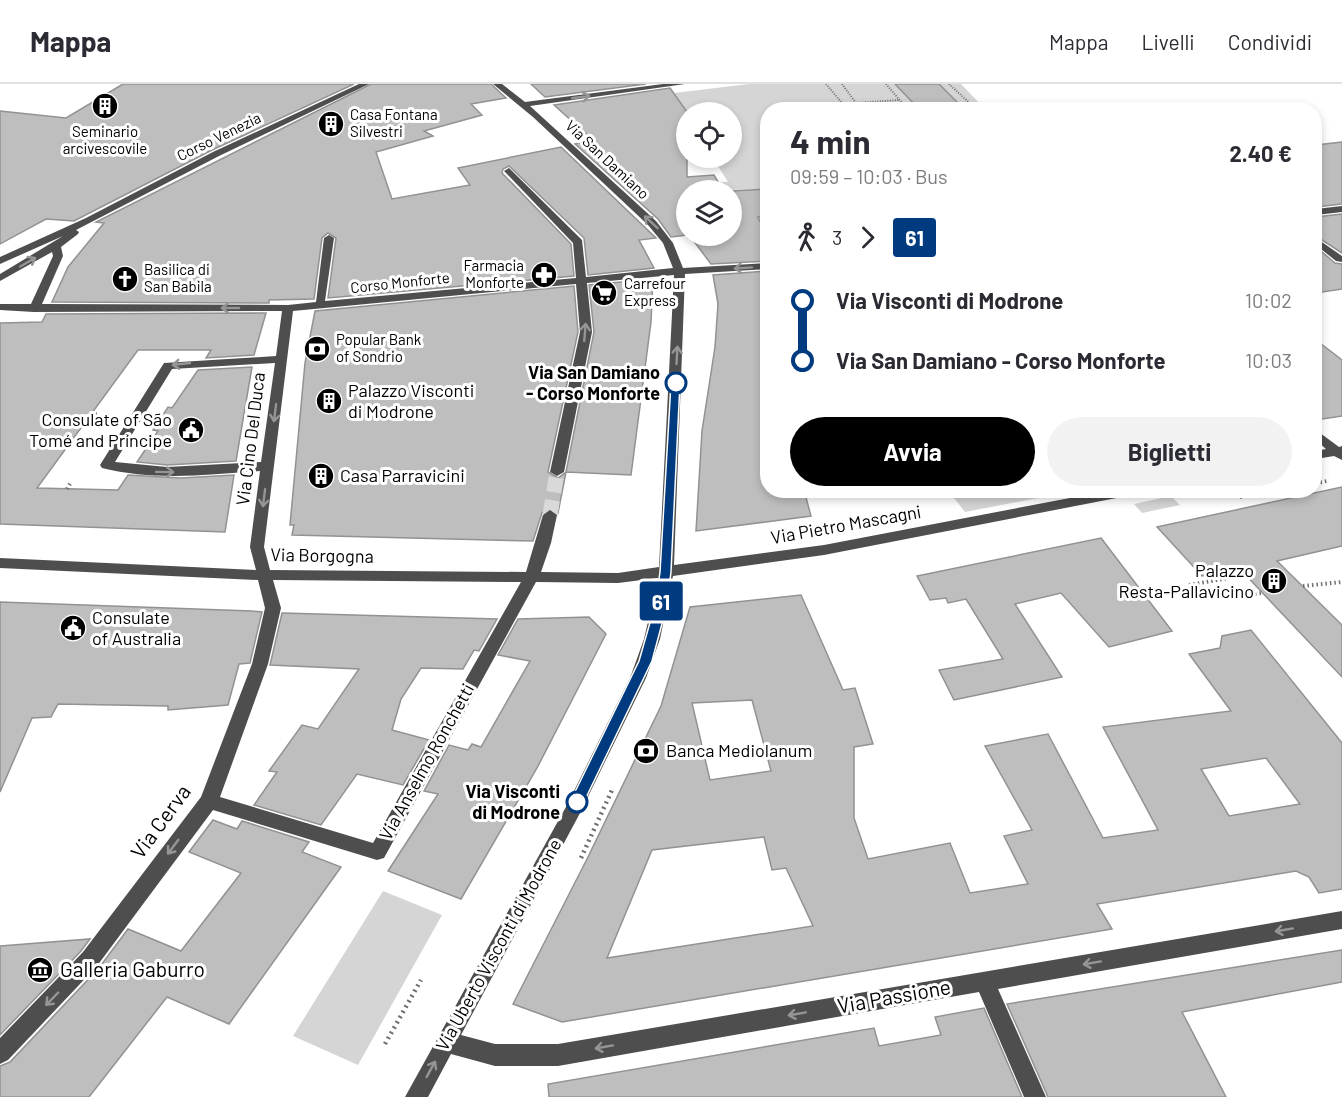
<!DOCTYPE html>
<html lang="it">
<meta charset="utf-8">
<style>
:root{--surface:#fff;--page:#f2f2f3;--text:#2b2b33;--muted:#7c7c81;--line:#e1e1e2;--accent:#000}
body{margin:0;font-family:Barlow,sans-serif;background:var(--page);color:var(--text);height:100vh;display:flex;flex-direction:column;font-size:22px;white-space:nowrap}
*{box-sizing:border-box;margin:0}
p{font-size:20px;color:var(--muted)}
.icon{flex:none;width:33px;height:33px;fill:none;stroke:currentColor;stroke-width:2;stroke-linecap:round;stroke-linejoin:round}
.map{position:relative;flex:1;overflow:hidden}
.drawer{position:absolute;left:760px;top:18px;width:562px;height:396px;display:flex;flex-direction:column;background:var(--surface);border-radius:24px;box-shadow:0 3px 9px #0003}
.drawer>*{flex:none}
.badge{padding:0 12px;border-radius:4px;font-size:21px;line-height:39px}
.buttons{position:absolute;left:676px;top:18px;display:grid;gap:12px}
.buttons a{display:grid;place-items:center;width:66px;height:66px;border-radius:50%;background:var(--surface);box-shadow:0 3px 9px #0003;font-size:30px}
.map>.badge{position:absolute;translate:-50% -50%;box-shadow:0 0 0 3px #fff}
.legs{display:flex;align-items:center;gap:9px;height:66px;padding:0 30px;font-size:20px}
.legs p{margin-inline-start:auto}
.summary{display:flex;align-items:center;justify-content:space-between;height:102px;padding:0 30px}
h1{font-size:33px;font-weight:700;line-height:45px}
.cta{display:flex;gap:12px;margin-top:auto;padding:12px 30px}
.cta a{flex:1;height:69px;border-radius:36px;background:var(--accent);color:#fff;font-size:24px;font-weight:700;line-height:69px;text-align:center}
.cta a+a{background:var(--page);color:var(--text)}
ul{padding:0 30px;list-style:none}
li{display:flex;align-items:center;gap:21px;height:60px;font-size:22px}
li i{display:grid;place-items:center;width:9px;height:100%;margin:0 8px;background:currentColor}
li i::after{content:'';width:15px;height:15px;margin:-8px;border:4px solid;border-radius:50%;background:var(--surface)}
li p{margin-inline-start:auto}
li:first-child i{background:linear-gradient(#0000 50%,currentColor 0)}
li:last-child i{background:linear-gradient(currentColor 50%,#0000 0)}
header{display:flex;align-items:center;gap:36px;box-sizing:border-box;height:84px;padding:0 30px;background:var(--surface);border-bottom:2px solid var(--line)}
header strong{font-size:28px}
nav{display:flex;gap:33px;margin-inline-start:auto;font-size:21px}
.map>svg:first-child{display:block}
.green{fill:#d5d5d5}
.building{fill:#bebebe;stroke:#929292;stroke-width:1.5;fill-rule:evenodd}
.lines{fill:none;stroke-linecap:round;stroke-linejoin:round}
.minor-tunnel{stroke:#d9d9d9;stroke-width:15;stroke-dasharray:15 8;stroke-linecap:butt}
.path-far3{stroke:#707070;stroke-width:2;stroke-dasharray:1 1.5;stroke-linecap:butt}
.path-far2{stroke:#707070;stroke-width:3;stroke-dasharray:1.5 2;stroke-linecap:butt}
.path-far1{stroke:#707070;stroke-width:4;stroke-dasharray:1.5 3;stroke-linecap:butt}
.path{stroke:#707070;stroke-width:4.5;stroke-dasharray:2 4;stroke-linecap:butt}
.minor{fill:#4e4e4e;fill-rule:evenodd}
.oneway{stroke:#959595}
.line-1{fill:#003b80;stroke:#fff;stroke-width:1.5}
.stop-1-dot{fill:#fff;stroke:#003b80;stroke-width:3}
.labels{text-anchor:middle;stroke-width:6;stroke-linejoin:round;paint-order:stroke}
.far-poi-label{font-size:15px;fill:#000;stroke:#fff;text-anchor:start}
.far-street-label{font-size:15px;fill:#000;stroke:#fff}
.stop-label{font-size:18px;font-weight:bold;fill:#000;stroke:#fff;text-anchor:end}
.poi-label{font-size:18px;fill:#000;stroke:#fff;text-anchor:start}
.street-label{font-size:18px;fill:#000;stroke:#fff}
.near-street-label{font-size:21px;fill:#000;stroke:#fff}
.near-poi-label{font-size:21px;fill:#000;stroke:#fff;text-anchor:start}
</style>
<header>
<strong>Mappa</strong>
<nav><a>Mappa</a><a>Livelli</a><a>Condividi</a></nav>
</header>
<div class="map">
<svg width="1342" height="1013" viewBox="0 0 1342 1013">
<rect width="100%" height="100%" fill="#fff"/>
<g class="green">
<path d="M749 0H961L985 25 768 26V105L724 106 719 98H728L713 74H732V28H687L674 9Z"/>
<path d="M994 407V406L1074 407 965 428 954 414Z"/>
<path d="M1171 412 1180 421 1142 429 1134 420Z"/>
<path d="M383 807 442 831 358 981 293 952Z"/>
</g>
<g class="building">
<path d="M123 0H354L212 66 74 137 46 135 0 160V27L66 34Z"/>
<path d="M371 0H491L506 14 471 20 482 31 424 47 433 52 376 68 392 115 470 101 458 84 561 63 656 154 639 156 654 184 588 191 584 154 509 82 503 85 502 89 571 160 574 192 328 214 336 154 328 149 322 154 314 215 269 216V219L52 218 68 183 104 139 96 138Z"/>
<path d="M531 0H646L545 13Z"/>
<path d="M895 0H939L965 26H920Z"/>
<path d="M670 4 687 28V93L714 91 723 106H687V151L671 153 658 135 575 60 593 56 554 21Z"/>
<path d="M1342 58V120L1316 123V61Z"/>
<path d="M768 105V133H758L768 154V177L711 180 690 152H732V107Z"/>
<path d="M1342 130V169L1316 152V133Z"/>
<path d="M1316 163 1335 179 1342 180V205L1316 209Z"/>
<path d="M768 187V406H804L811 432 696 447 702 347 715 263 718 220 713 191Z"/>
<path d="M653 195 651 238 631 391 566 388 558 429 550 424 542 429 533 457 292 451 294 441H290L305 279 315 227 574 202 578 248 548 388 558 394 566 388 594 248 589 201Z"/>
<path d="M266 229 254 271 206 274 211 266H138L37 404 118 406 128 391 181 394 234 391 225 448 0 440V239L42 238 46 230Z"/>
<path d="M1316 256 1342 276V332L1316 336Z"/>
<path d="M252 283 236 377 167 381 137 378 158 347 153 346 168 323 172 324 198 286Z"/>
<path d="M1342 403V462L1277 477 1342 541V593L1239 484 1202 492 1157 443Z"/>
<path d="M1101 454 1172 547 1109 563 1061 509 1015 520 1062 593 954 616 939 586 1003 575 966 515 948 519 946 514 930 516 917 492Z"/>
<path d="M801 511 843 606 855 604 873 660 854 663V734L868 775 950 759 970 809 1028 800 1004 752 1032 746 985 662 1048 650 1103 754 1158 746 1103 643 1231 627 1189 570 1220 564 1222 552 1251 546 1342 659V805L1319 809 1309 793 1296 787 1097 820 1112 845 562 938 513 920 587 775 661 622 690 523ZM752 616 771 687 710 696 692 619ZM1266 674 1300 720 1229 732 1201 685ZM764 753 772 786 786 784 813 842 607 874 652 766Z"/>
<path d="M0 518 252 527 262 528 250 579 239 580 228 621 168 626V622L58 620 51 633 32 634 0 708Z"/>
<path d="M282 529 497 535 479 567 474 566 463 585 421 584 401 615 392 646 429 656 403 701 357 690 321 741 254 721 277 688 269 687 302 641 318 645 359 585 270 581Z"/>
<path d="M589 533 606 550 537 684 461 815 388 787 438 710 424 707 449 661 468 666 472 660 481 663 530 577 498 571 518 535Z"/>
<path d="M213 736 237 745 242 737 309 758 302 768 341 783 229 940 167 913 89 1013H0V982L10 978 99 884 128 845 181 867 241 789 189 768Z"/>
<path d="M90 855 81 867 0 951V862Z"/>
<path d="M1342 866V898L1182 928 1226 1013H1048L1007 920Z"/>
<path d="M984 924 1022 1013H549L548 1000 874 944 879 962 941 951 935 933Z"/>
</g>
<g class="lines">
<path class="minor-tunnel" d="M550 431 557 388"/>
<g class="path-far3">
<path d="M826 0 848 26"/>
<path d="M842 0 856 19 899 16"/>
<path d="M886 0 908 26"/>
<path d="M949 0 977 26"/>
</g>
<path class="path-far2" d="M92 330H99"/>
<g class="path-far1">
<path d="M1316 399 1327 397"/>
<path d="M67 405 71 398"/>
<path d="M1240 413 1275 406"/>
<path d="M1189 501 1245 491"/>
<path d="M1303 502 1342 498"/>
<path d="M1246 511 1262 509"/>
</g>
<g class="path">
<path d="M581 774 612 706"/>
<path d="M385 960 421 896"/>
</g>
<g class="minor">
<path d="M359 0H369L219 72 76 146 79 148 78 150 61 163 63 172 42 220 288 221 316 218 324 154 329 151 334 154 325 217 576 194 573 159 506 89 504 87 509 84 582 156 586 193 673 184 663 159 648 141 533 33 493 0H502L525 18 663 0H685L530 22 656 137 673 159 683 184 768 179V185L685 190 674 481 824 461 1112 406H1143L1137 410 824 471 673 492 660 555 646 594 579 731 461 951 495 960H558L1342 827V845L998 905 1046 1013H1024L979 908 558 982H495L451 970 428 1013H405L567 721 630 594 644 555 658 494 618 499 536 498 384 774 377 776 213 726 97 882 8 976 0 980V954L83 868 201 713 252 580 265 524 258 496 0 484V474L256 486 250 463 260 387C208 391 153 397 102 384L100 381 164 279 276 272 282 227 34 228 0 226V220H31L53 172 52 168 0 197V190L63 152 0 180V173L86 134 213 68ZM674 191 659 483 618 489 541 488 551 459 557 431 550 426 543 431 526 488 270 486 264 463 293 227 576 200 580 248 550 388 557 392 564 388 592 248 587 199ZM275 279 261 378 167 383 115 378 172 285ZM273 496 521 498 373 759 220 713 268 580 281 524Z"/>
<path d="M1342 122V128L1316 131V125Z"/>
<path d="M1316 154 1342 172V178L1336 177 1316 161Z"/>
<path d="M1316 346 1339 363 1342 362V376L1334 372 1316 375V367L1326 365 1316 356Z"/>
</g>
</g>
<defs><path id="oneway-shaft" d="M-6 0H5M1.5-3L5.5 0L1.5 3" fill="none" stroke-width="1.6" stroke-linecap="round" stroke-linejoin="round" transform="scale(1.5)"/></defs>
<g class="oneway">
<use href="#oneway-shaft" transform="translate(581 13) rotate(-8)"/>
<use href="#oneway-shaft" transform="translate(651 138) rotate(-137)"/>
<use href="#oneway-shaft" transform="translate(28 178) rotate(-30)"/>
<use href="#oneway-shaft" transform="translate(743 184) rotate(176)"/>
<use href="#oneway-shaft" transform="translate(230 224) rotate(180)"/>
<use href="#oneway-shaft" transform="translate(585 248) rotate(-85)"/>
<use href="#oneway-shaft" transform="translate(677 271) rotate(-87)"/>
<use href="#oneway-shaft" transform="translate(181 280) rotate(174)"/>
<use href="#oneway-shaft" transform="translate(275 329) rotate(97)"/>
<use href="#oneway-shaft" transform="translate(165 388) rotate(1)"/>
<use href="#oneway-shaft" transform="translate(264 414) rotate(97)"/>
<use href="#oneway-shaft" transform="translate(173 763) rotate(127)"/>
<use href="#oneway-shaft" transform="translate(1284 846) rotate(170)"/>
<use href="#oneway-shaft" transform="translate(1092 879) rotate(170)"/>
<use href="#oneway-shaft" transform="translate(52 915) rotate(134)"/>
<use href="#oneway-shaft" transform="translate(797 930) rotate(170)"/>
<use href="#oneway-shaft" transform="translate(604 963) rotate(170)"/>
<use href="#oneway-shaft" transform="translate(431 985) rotate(-61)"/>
</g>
<path class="line-1" d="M676 296 680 299 671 488 667 521 652 577 582 722 577 724 570 718 639 577 655 521 660 488 671 299Z"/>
<defs>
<g id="building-disc" transform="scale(1.35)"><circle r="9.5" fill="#000" stroke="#fff"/><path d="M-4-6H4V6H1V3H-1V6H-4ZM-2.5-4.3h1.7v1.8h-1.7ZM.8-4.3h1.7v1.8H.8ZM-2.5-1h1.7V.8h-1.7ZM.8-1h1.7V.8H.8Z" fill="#fff"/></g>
<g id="pharmacy-disc" transform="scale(1.35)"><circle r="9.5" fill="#000" stroke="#fff"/><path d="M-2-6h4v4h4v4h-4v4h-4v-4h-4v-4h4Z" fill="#fff"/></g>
<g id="church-disc" transform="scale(1.35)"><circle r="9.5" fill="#000" stroke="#fff"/><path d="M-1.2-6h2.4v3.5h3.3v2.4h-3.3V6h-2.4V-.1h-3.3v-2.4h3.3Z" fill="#fff"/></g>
<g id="supermarket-disc" transform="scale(1.35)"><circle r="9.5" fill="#000" stroke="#fff"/><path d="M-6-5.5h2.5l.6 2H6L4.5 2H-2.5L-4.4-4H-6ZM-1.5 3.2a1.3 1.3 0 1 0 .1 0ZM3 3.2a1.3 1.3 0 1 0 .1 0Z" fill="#fff"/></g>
<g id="bank-disc" transform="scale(1.35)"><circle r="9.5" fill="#000" stroke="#fff"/><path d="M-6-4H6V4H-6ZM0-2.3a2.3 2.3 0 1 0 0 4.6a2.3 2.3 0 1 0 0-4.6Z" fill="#fff"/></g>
<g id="civic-disc" transform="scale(1.35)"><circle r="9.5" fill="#000" stroke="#fff"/><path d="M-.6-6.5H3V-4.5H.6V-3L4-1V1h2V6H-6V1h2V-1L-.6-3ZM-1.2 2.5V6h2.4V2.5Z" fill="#fff"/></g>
<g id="museum-disc" transform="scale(1.35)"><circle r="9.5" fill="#000" stroke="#fff"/><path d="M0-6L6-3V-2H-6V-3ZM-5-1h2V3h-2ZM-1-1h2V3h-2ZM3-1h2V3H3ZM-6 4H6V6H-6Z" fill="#fff"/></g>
</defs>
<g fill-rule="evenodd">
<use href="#building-disc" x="105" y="22"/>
<use href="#building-disc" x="331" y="40"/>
<use href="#pharmacy-disc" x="544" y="191"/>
<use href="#church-disc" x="125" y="195"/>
<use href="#supermarket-disc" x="604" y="209"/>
<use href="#bank-disc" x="317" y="265"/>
<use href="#building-disc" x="329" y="317"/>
<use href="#civic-disc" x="191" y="346"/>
<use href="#building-disc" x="321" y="392"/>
<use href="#building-disc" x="1274" y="497"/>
<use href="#civic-disc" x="73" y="544"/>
<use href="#bank-disc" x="646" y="667"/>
<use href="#museum-disc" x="40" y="886"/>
</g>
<g class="stop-1-dot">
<circle cx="676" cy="299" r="10"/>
<circle cx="577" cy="718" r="10"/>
</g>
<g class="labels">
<g class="far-poi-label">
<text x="350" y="36">Casa Fontana<tspan x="350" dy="17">Silvestri</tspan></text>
<text x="105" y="53" text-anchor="middle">Seminario<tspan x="105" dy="17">arcivescovile</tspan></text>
<text x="524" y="187" text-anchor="end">Farmacia<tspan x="524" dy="17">Monforte</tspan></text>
<text x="144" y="191">Basilica di<tspan x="144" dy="17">San Babila</tspan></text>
<text x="624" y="205">Carrefour<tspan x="624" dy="17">Express</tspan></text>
<text x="336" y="261">Popular Bank<tspan x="336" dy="17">of Sondrio</tspan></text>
</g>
<g class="far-street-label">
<text transform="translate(219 53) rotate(-26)" y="5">Corso Venezia</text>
<text transform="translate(607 76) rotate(43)" y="5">Via San Damiano</text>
<text transform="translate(400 199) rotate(-6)" y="5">Corso Monforte</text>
</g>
<g class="stop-label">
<text x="660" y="295">Via San Damiano<tspan x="660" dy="21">- Corso Monforte</tspan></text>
<text x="560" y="714">Via Visconti<tspan x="560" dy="21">di Modrone</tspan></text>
</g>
<g class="poi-label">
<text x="348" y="313">Palazzo Visconti<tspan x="348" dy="21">di Modrone</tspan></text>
<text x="172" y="342" text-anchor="end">Consulate of São<tspan x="172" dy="21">Tomé and Príncipe</tspan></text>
<text x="340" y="398">Casa Parravicini</text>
<text x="1254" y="493" text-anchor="end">Palazzo<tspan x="1254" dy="21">Resta-Pallavicino</tspan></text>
<text x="92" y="540">Consulate<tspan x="92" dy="21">of Australia</tspan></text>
<text x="666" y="673">Banca Mediolanum</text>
</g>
<g class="street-label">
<text transform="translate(251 355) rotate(-83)" y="6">Via Cino Del Duca</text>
<text transform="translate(846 441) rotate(-10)" y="6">Via Pietro Mascagni</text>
<text transform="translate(322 472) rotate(1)" y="6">Via Borgogna</text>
<text transform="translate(427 678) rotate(-61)" y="6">Via Anselmo Ronchetti</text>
<text transform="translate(499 861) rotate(-61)" y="6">Via Uberto Visconti di Modrone</text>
</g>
<g class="near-street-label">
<text transform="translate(161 738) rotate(-54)" y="7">Via Cerva</text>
<text transform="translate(894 913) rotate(-10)" y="7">Via Passione</text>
</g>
<g class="near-poi-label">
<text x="60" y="893">Galleria Gaburro</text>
</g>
</g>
</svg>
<div class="buttons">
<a><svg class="icon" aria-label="locate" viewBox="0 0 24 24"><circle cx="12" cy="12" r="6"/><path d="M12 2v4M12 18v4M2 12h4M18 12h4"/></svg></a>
<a><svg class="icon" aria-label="layers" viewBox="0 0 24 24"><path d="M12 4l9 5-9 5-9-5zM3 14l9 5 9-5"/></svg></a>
</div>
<b class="badge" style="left:661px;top:517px;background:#003b80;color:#fff">61</b>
<section class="drawer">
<div class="summary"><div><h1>4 min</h1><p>09:59 – 10:03 · Bus</p></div><b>2.40 €</b></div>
<div class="legs"><svg class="icon" aria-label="walk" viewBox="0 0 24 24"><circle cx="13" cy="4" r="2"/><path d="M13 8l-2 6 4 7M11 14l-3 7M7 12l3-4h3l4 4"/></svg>3<svg class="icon" aria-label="forward" viewBox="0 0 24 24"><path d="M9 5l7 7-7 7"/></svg><b class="badge" style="background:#003b80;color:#fff">61</b></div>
<ul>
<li><i style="color:#003b80"></i><b>Via Visconti di Modrone</b><p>10:02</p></li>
<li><i style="color:#003b80"></i><b>Via San Damiano - Corso Monforte</b><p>10:03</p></li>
</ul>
<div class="cta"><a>Avvia</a><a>Biglietti</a></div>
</section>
</div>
